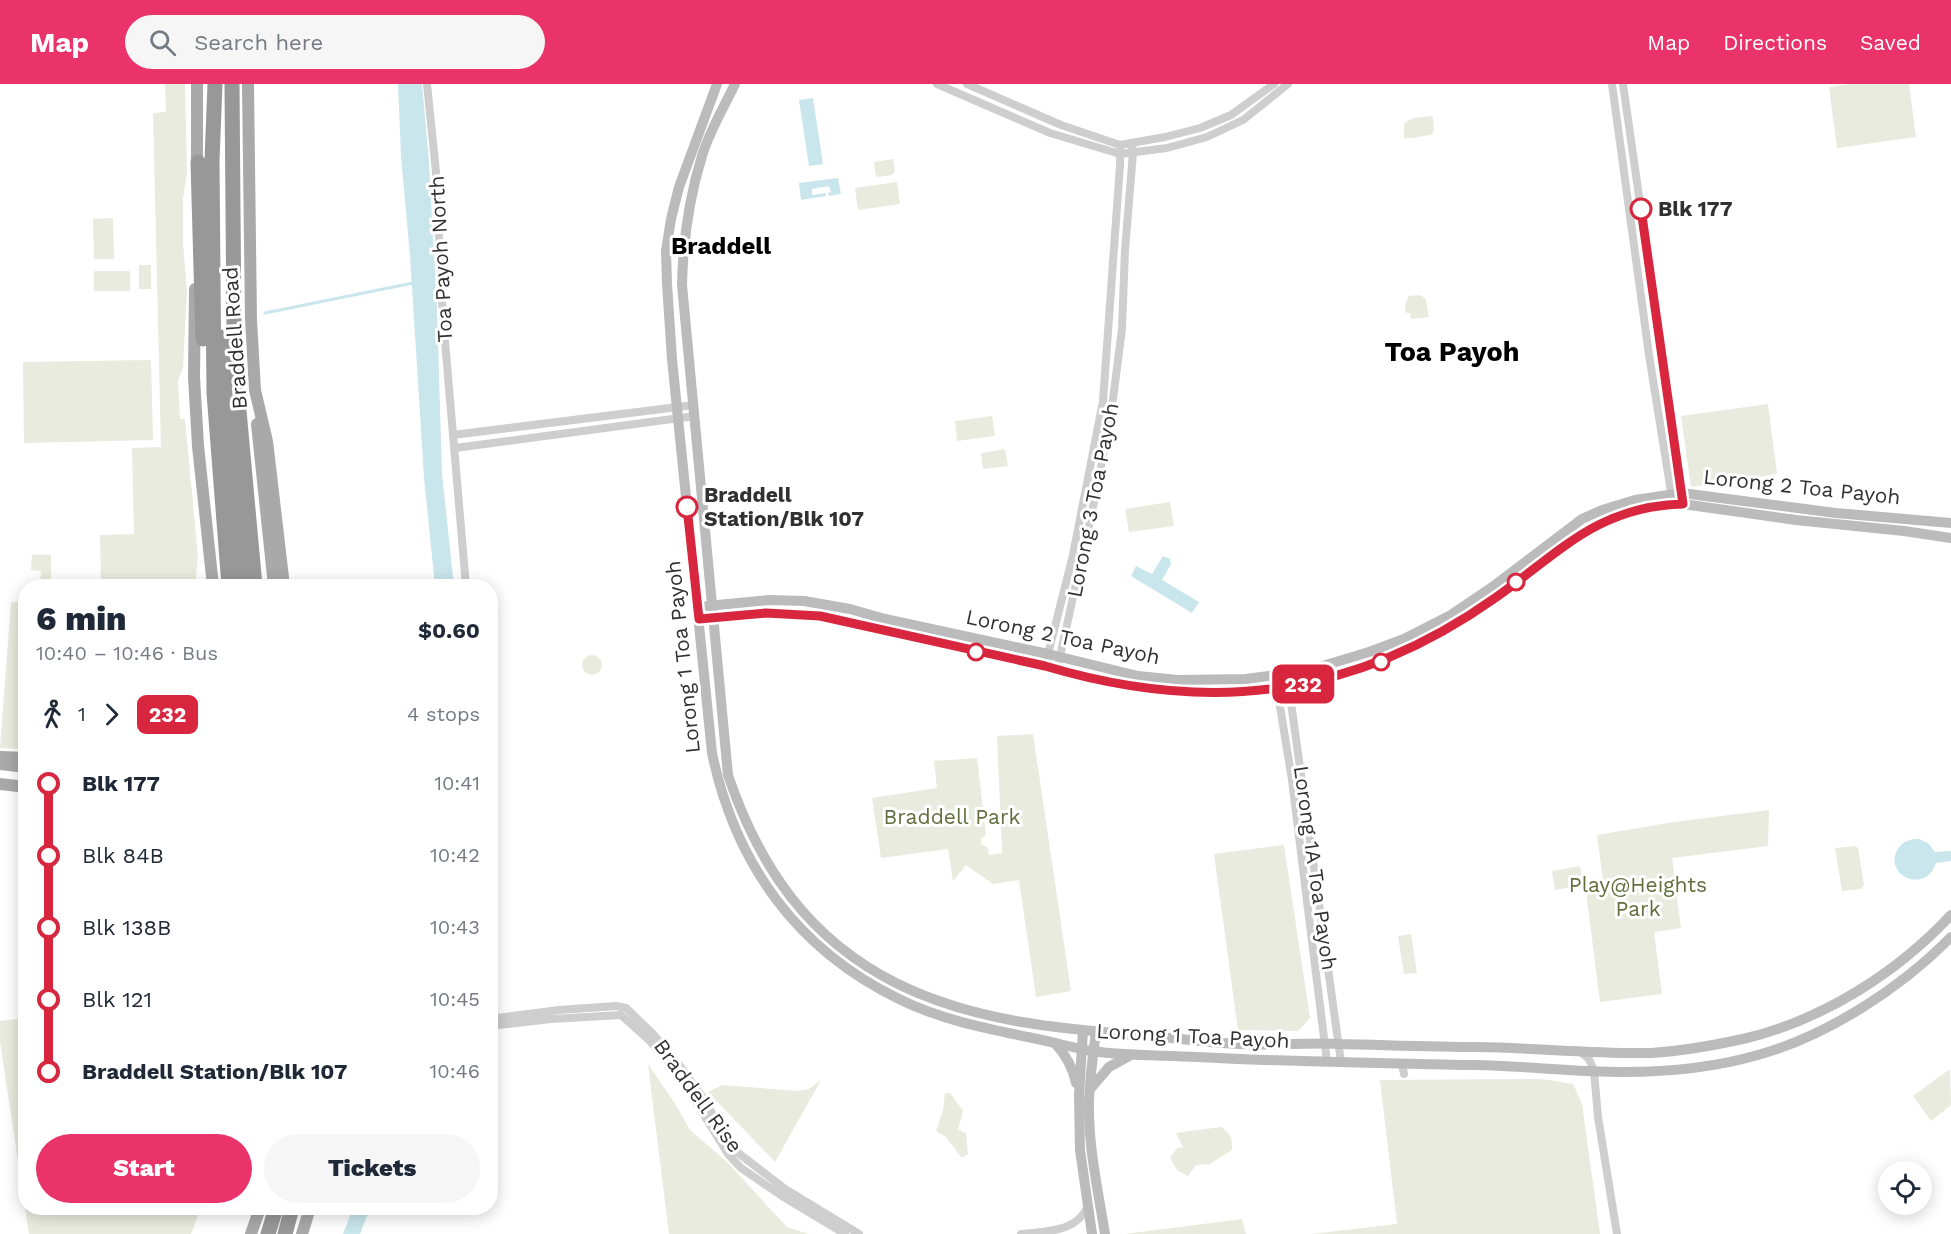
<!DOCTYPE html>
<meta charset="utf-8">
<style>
:root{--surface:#fff;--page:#f6f6f7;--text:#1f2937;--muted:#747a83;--accent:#e9336a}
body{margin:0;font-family:"Work Sans",sans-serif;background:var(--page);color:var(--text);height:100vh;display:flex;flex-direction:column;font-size:22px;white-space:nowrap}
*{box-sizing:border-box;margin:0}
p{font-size:20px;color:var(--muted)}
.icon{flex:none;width:33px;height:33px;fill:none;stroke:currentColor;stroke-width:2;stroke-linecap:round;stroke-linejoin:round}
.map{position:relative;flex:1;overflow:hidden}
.sheet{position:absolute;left:18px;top:495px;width:480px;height:636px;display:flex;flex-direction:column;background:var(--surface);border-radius:24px;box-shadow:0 3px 15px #0003}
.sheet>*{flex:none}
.badge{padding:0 12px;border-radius:9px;font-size:21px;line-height:39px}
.buttons{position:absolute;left:1878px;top:1077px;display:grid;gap:12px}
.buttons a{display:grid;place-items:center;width:54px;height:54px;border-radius:50%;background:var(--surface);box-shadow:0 3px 15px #0003;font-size:30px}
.map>.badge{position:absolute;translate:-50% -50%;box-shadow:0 0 0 3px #fff}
.legs{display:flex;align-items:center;gap:9px;height:66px;padding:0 18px;font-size:20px}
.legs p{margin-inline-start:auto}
.head{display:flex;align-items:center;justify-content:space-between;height:102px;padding:0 18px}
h1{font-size:33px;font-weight:800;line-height:45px}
.action{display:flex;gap:12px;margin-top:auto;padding:12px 18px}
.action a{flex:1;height:69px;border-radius:36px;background:var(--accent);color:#fff;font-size:24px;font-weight:800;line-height:69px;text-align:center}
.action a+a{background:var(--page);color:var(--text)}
ul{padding:0 18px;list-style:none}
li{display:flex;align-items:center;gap:21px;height:72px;font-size:22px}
li i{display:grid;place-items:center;width:9px;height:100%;margin:0 8px;background:currentColor}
li i::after{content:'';width:15px;height:15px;margin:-8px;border:4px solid;border-radius:50%;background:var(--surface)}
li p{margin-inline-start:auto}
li:first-child i{background:linear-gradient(#0000 50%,currentColor 0)}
li:last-child i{background:linear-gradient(currentColor 50%,#0000 0)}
header{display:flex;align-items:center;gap:36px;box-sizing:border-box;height:84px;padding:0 30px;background:var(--accent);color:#fff}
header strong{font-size:28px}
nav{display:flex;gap:33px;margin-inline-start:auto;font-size:21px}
.search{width:420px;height:54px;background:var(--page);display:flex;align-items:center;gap:15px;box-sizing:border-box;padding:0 21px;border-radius:33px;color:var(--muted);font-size:22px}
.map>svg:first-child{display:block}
.green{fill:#e8ebdd}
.water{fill:#c9e6ec}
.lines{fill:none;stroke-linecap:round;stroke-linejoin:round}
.stream{stroke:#c9e6ec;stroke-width:3}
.street{stroke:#cecece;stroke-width:8}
.secondary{stroke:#bbb;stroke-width:10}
.primary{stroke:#a9a9a9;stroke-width:12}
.highway{stroke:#989898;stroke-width:15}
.line-1-casing{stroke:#fff;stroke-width:14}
.line-1{stroke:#d7263d;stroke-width:9}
.stop-1-dot{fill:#fff;stroke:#d7263d;stroke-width:3}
.labels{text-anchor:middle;stroke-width:6;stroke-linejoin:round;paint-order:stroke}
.stop-label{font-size:21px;font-weight:bold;fill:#313131;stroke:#fff;text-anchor:start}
.street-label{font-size:21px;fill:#313131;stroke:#fff}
.park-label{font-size:21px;fill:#606f3d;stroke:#fff}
.quarter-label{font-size:24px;font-weight:bold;fill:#000;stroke:#fff}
.district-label{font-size:27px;font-weight:bold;fill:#000;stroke:#fff}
</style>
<header>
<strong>Map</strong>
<div class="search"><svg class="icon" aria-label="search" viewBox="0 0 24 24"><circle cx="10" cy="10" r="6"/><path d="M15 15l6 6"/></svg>Search here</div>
<nav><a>Map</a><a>Directions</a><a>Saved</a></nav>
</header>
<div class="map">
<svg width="1951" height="1150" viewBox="0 0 1951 1150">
<rect width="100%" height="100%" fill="#fff"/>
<g class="green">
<path d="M165 0H185L187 89 183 115V159L187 207 183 284 178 296 180 335H185L198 473 195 502H101L100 451 134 450 132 364 161 363 153 29 166 28Z"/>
<path d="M1850 0H1909L1916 53 1837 64 1829 3Z"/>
<path d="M1431 32 1433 33 1434 47 1432 50C1428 52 1407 55 1404 54V39L1414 34Z"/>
<path d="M893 75 895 87 892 91 876 93 874 78Z"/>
<path d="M897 98 900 120 858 126 855 104Z"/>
<path d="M113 134 114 175H94L93 135Z"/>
<rect x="139" y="181" width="12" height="24"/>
<rect x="94" y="187" width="36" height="20"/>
<path d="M1421 211 1426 216 1429 233 1411 235 1410 229H1406L1405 220 1409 212Z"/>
<path d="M151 276 153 356 24 359 23 278Z"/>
<path d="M1768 320 1777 390 1691 403 1681 332Z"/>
<path d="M992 332 995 352 957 357 955 337Z"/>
<path d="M1005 365 1008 382 983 385 981 369Z"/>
<path d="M1170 418 1174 442 1129 448 1125 425Z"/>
<path d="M32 471H51V499L40 500 41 487 31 486Z"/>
<path d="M25 517V665L0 664 11 518Z"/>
<circle cx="592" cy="581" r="10"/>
<path d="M1033 650 1071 907 1036 913 1019 796 993 800 966 781 953 797 948 765 881 774 872 714 937 704 934 677 977 674 986 751 981 755V760L988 764 989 771 1002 769 997 652Z"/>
<path d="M1769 726 1768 762 1672 774 1681 844 1654 848 1662 910 1600 918 1585 799 1603 796 1597 751 1674 738Z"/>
<path d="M1284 761 1310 934 1298 947 1238 946 1214 770Z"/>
<path d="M1855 762 1858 764 1864 801 1861 805 1842 807 1835 764Z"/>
<path d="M1580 782 1583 801 1555 806 1552 787Z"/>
<path d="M1411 850 1417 889 1404 890 1398 852Z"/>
<path d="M25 934 26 1124H201L191 1150H29L0 958V937Z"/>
<path d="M648 980 674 1018 690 1046 728 1079 787 1143 809 1150H669Z"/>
<path d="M1950 985 1951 1021 1931 1037 1913 1012Z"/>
<path d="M1542 995 1573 1000 1582 1020 1600 1150H1311L1397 1140 1380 996Z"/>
<path d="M821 996 775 1078 708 1008 722 1001 797 1007 809 1005Z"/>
<path d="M945 1009H950L963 1027 958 1046 966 1049 968 1070 964 1073H961L946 1053 936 1047 943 1026Z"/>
<path d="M1221 1043C1231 1050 1232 1054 1232 1066L1210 1080 1196 1081 1188 1092 1177 1086 1170 1074 1177 1064 1183 1063 1176 1049Z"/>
<path d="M1242 1135 1246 1150H1125Z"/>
</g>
<g class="water">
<path d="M398 0H422L429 78 437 224 442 390 454 502H435L424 393 410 172 401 72Z"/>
<path d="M813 14 823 80 809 82 799 16Z"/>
<path d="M838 94 841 110 829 112 828 109 831 108 829 102 812 105V111L826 109V112L801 116 799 99Z"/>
<path d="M1163 472 1170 475 1171 480 1162 496 1199 518 1192 529 1131 492 1136 482 1152 490Z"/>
<path d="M1919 755 1928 759 1935 768 1951 767V777L1936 779C1925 812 1882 790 1898 765 1903 757 1910 755 1919 755Z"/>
<path d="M353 1124H370L360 1150H343Z"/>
</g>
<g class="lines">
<path class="stream" d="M265 229 413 199"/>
<g class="street">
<path d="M427 0 436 88 443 234 466 502"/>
<path d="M937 0 1050 49 1120 70 1167 64 1207 53 1243 36 1288 0"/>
<path d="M967 0 1061 41 1120 61 1165 53 1200 44 1231 31 1274 0"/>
<path d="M1612 0 1649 271 1672 414"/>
<path d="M1623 0 1682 414"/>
<path d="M453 351 694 321"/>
<path d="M455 364 695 332"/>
<path d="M1045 582 1073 471 1103 317 1120 81V61"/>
<path d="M1057 586 1098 400 1113 315 1122 245 1125 166 1133 69 1132 60"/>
<path d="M1287 590 1341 978"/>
<path d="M1275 592 1292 696 1327 978"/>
<path d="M490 855 491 863"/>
<path d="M490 935 559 926 616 922 626 924 654 951 680 982 702 1012 733 1065 785 1105 859 1150"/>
<path d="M490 942 551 935 621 931 649 956 678 989 728 1070 741 1084 782 1112 845 1150"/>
<path d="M1579 967 1589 975 1594 987 1598 1033 1617 1150"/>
<path d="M1402 980 1404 990"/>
<path d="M1021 1150C1047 1147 1076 1149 1088 1122"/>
</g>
<g class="secondary">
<path d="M717 0 679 103 671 135 666 167 667 200 672 275 712 669C735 779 796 865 899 915 939 935 984 944 1028 953 1049 957 1070 963 1091 967 1126 972 1162 971 1197 973 1290 978 1382 979 1475 981 1525 982 1575 988 1624 988 1669 988 1716 983 1758 971 1827 952 1901 904 1951 853"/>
<path d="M735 0C724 23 709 48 702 72 689 114 683 157 682 201L728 691C759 783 809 856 898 900 975 938 1062 945 1147 952 1179 954 1211 959 1243 960 1275 962 1308 958 1340 960 1386 961 1432 963 1478 963 1536 964 1593 970 1651 969 1682 967 1716 961 1747 954 1824 935 1897 889 1951 831"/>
<path d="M707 522 769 516 804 517 850 525 885 535 1048 570 1138 592 1178 596 1246 595 1306 587 1369 568 1404 555 1451 531 1491 504 1582 435 1602 426 1635 416 1682 409 1836 429 1951 439"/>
<path d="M708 534 766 529 820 532 1145 605 1201 609 1241 608 1289 603 1335 593 1384 577 1409 566 1435 552 1496 513 1574 454 1593 442 1624 430 1649 424 1683 420 1796 436 1904 447 1951 454"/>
<path d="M1083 947 1079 1011 1080 1066 1092 1150"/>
<path d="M1096 948C1093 970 1090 994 1089 1017 1088 1062 1098 1106 1105 1150"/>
<path d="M1055 959C1066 971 1073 984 1076 999"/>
<path d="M1091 1004 1109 983 1129 972"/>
</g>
<g class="primary">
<path d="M248 0 251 236 255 306 267 357 284 502"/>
<path d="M197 85V0"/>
<path d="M195 205 194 293 198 362 213 502"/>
<path d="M257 340 274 502"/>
<path d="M1 673 26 674"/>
<path d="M0 680 26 683"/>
<path d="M0 700 26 703"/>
<path d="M251 1150 260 1124"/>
<path d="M302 1150 310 1124"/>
</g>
<g class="highway">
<path d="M215 0 212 77 214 309 229 502"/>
<path d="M232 0 234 251 237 305 255 502"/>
<path d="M198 78 203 255"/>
<path d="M223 253 226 309 243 502"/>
<path d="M268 1150 276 1124"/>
<path d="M285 1150 292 1124"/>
</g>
</g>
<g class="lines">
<g class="line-1-casing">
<path id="line-1" d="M687 423 699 535 766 529 820 532 1045 582C1209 631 1354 614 1495 514 1559 469 1598 422 1683 420L1641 125"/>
</g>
<use href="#line-1" class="line-1"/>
</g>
<g class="stop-1-dot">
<circle cx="1641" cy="125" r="10"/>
<circle cx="687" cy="423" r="10"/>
<circle cx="1516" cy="498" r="8"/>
<circle cx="976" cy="568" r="8"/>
<circle cx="1381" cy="578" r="8"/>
</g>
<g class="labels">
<g class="stop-label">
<text x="1658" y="132">Blk 177</text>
<text x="704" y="418">Braddell<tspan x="704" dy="24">Station/Blk 107</tspan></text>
</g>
<g class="street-label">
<text transform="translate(441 175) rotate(-93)" y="7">Toa Payoh North</text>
<text transform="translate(235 254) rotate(-94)" y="7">Braddell Road</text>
<text transform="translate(1802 403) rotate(6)" y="7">Lorong 2 Toa Payoh</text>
<text transform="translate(1093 416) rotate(-79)" y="7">Lorong 3 Toa Payoh</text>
<text transform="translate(1063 553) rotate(12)" y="7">Lorong 2 Toa Payoh</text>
<text transform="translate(683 573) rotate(-96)" y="7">Lorong 1 Toa Payoh</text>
<text transform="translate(1315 784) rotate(82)" y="7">Lorong 1A Toa Payoh</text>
<text transform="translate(1193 952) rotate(3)" y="7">Lorong 1 Toa Payoh</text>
<text transform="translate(698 1012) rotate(54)" y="7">Braddell Rise</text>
</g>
<g class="park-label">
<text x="952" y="740">Braddell Park</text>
<text x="1638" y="808">Play@Heights<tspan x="1638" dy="24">Park</tspan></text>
</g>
<g class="quarter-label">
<text x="721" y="170">Braddell</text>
</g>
<g class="district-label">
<text x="1452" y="277">Toa Payoh</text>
</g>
</g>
</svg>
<div class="buttons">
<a><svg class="icon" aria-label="locate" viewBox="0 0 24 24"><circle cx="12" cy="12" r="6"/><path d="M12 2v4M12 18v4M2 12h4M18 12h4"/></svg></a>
</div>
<b class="badge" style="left:1303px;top:600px;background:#d7263d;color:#fff">232</b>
<section class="sheet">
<div class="head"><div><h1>6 min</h1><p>10:40 – 10:46 · Bus</p></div><b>$0.60</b></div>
<div class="legs"><svg class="icon" aria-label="walk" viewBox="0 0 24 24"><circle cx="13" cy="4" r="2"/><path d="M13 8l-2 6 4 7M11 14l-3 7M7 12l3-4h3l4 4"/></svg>1<svg class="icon" aria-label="forward" viewBox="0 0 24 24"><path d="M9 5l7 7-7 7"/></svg><b class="badge" style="background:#d7263d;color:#fff">232</b><p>4 stops</p></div>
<ul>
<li><i style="color:#d7263d"></i><b>Blk 177</b><p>10:41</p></li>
<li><i style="color:#d7263d"></i><span>Blk 84B</span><p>10:42</p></li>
<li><i style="color:#d7263d"></i><span>Blk 138B</span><p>10:43</p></li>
<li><i style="color:#d7263d"></i><span>Blk 121</span><p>10:45</p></li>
<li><i style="color:#d7263d"></i><b>Braddell Station/Blk 107</b><p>10:46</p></li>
</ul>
<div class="action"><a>Start</a><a>Tickets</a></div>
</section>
</div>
